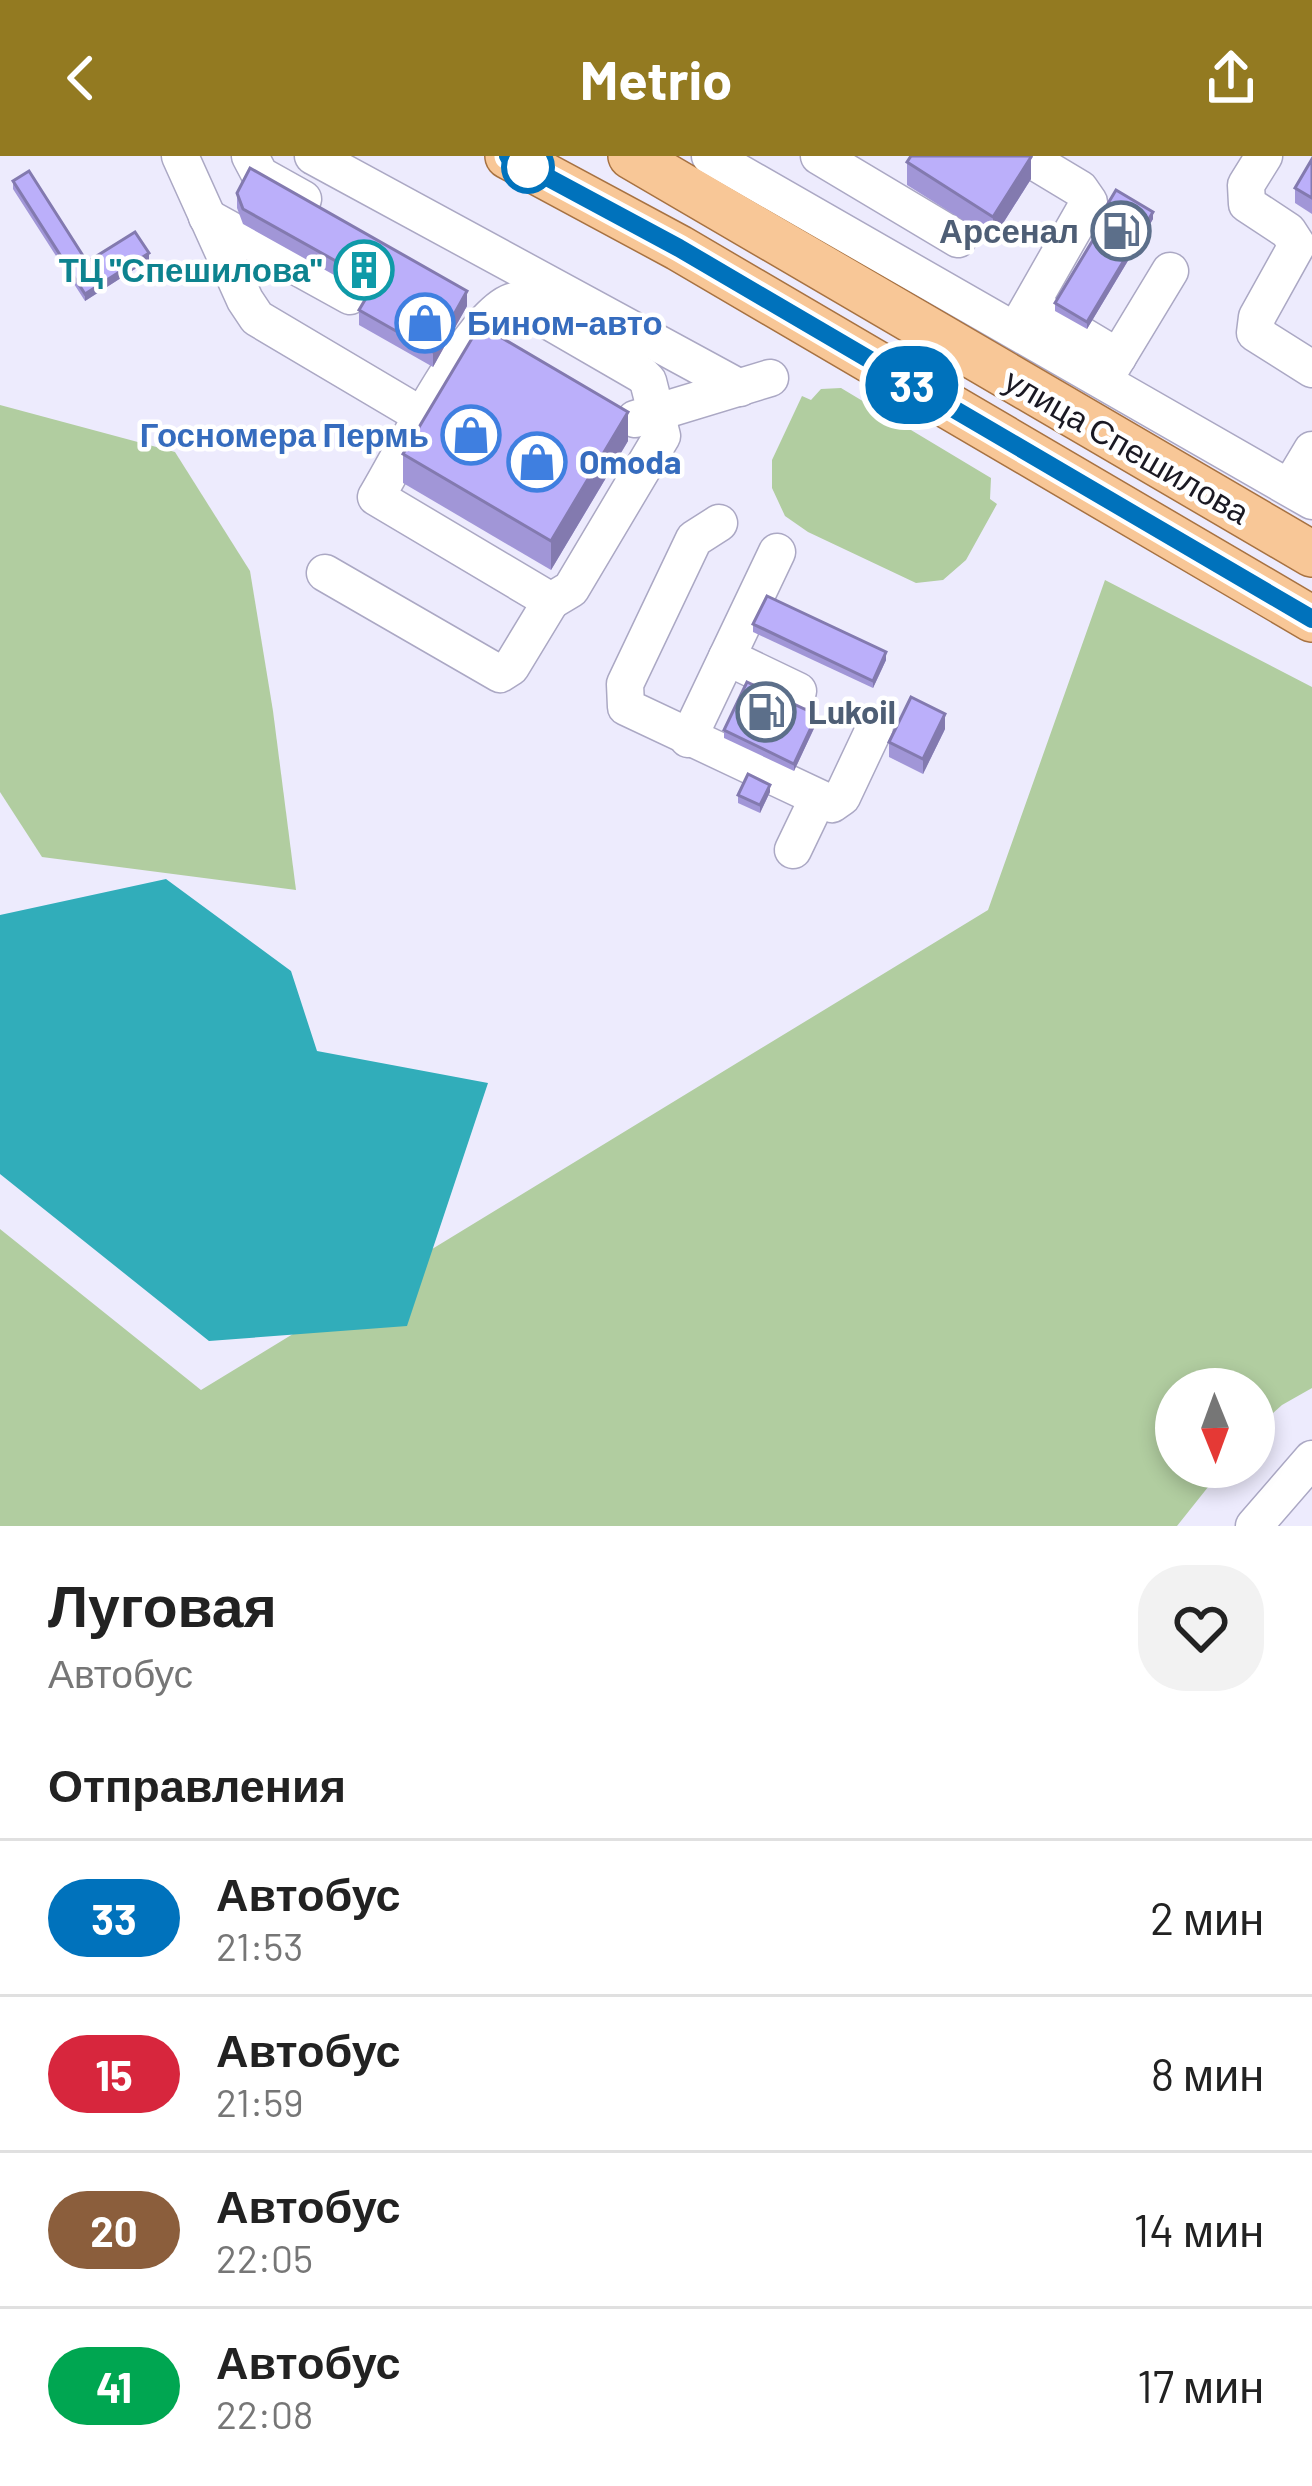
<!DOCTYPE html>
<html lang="ru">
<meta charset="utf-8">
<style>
:root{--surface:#fff;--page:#f2f2f2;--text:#222;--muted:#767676;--line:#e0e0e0;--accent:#937a21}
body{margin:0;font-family:Barlow,sans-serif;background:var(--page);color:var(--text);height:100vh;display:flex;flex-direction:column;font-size:45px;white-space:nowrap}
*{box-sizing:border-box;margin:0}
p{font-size:39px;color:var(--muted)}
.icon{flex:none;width:66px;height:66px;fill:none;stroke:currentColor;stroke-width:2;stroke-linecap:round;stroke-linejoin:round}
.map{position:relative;height:1370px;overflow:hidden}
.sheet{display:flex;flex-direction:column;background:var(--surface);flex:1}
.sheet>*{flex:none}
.badge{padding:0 24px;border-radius:39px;font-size:42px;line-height:78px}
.needle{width:78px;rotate:179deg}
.buttons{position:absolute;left:1155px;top:1212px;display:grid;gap:24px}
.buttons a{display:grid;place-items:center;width:120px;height:120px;border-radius:50%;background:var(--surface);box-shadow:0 6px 18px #0003;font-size:60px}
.map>.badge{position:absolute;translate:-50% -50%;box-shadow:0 0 0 6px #fff}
h2{padding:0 48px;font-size:45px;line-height:108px}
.round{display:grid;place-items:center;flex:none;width:126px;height:126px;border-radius:48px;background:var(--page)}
.overview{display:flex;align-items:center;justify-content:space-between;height:204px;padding:0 48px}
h1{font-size:57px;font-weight:700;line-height:90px}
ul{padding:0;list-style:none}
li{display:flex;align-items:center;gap:36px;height:156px;padding:0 48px;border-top:3px solid var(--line)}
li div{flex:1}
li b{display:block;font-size:45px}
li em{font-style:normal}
li .badge{min-width:132px;font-weight:700;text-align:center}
header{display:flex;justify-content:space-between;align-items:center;height:156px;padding:0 48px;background:var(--accent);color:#fff;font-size:54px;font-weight:700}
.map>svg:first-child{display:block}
.green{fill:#b1cda0}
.water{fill:#31adba}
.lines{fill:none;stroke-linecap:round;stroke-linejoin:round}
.minor-casing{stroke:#aba8c4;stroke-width:39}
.major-casing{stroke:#a77242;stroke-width:48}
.minor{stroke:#fff;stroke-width:36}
.major{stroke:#f8c797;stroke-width:45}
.wall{fill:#a196d7}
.shaded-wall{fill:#837aaf}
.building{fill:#bbaffa;stroke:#837aaf;stroke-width:3}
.line-casing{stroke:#fff;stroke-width:27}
.line{stroke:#0072bc;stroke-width:18}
.stop-dot{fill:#fff;stroke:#0072bc;stroke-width:6}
.labels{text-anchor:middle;stroke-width:9;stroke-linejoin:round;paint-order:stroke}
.service-label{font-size:33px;font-weight:bold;fill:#4e5e75;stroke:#fff;text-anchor:end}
.culture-label{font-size:33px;font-weight:bold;fill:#0d838f;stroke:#fff;text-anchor:end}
.shop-label{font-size:33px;font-weight:bold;fill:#366cbe;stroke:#fff;text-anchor:start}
.street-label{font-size:33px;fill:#1a1923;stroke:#fff}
</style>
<header><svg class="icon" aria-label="back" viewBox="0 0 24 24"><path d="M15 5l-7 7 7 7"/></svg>Metrio<svg class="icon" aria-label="share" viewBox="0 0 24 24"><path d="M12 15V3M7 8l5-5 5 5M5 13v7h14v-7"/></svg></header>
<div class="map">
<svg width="1312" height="1370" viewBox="0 0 1312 1370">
<rect width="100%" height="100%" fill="#edebfd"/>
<g class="green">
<path d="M841 232 991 322 990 343 997 348 966 404 943 424 916 427 808 376 785 360 772 332V304L802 240 811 244 821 233Z"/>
<path d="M0 249 175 296 250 415 273 555 296 734 42 701 0 636Z"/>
<path d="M1105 424 1312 531V1232L1282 1249 1254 1274V1233H1176V1311H1224L1177 1370H0V1073L201 1234 988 754Z"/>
</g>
<path class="water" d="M166 723 291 815 317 895 488 927 407 1170 209 1185 0 1018V759Z"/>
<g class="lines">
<g class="minor-casing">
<g id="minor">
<path d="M180 0 245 144 257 162 424 261"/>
<path d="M250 0 260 19 303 43"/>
<path d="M313 0 740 232"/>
<path d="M710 0 1312 345"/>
<path d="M819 0 958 83"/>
<path d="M1264 0 1246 29 1247 48 1288 75 1297 89 1257 161 1255 177 1312 213"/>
<path d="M207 61 350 140 355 131"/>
<path d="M514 145 642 219 648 225 662 280 571 433 551 445 376 341C400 301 474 154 514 145Z"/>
<path d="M1031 149 1118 201"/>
<path d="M1016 174 1089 46 1080 33 1025 0"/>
<path d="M1104 224 1170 115"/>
<path d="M635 263 770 222"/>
<path d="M1291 329 1312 294"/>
<path d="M719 367 694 383 625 528 626 551 832 648 842 641 875 571"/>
<path d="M325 417 500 518 511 511 551 445"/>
<path d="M727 501 798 535"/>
<path d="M688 583 777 396"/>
<path d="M793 694 817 644"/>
<path d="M1254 1370 1312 1303"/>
</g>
</g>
<g class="major-casing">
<g id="major">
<path d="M508 0 679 92 1312 463"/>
<path d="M631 0 1312 398"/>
</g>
</g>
<use href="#minor" class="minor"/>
<use href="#major" class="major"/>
</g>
<g class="wall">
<path d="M1312 3V58L1295 47V32Z"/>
<path d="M907 6 1031 23 993 83 907 29Z"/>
<path d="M13 25 87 106 149 104 85 145 13 33Z"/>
<path d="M237 37 467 150 433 211 359 169V154L368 138 243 68 237 52Z"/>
<path d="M1153 63 1087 173 1055 155V147L1099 75 1097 73V66Z"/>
<path d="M628 285 551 414 403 327V298Z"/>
<path d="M753 468 886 504 873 532 753 476Z"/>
<path d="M817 566 794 615 724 582V574Z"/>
<path d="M945 573 923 618 889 601V586Z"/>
<path d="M770 636 760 657 738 647V639Z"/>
</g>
<g class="shaded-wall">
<path d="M1031 1V23L993 83V61Z"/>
<path d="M1153 56V63L1087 173V166Z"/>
<path d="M149 97V104L85 145V138Z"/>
<path d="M467 135V150L433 211V196Z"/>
<path d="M628 256V285L551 414V385Z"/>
<path d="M886 496V504L873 532V525Z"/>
<path d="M945 558V573L923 618V603Z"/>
<path d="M817 559V566L794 615V608Z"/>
<path d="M770 629V636L760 657V649Z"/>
</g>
<g class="building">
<path d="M911 0H1029L1031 1 993 61 907 6Z"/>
<path d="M1312 3V42L1295 32Z"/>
<path d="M250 12 467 135 433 196 359 154 375 127 243 53 237 37Z"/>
<path d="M29 15 87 106 135 76 149 97 85 138 13 25Z"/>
<path d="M1116 34 1153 56 1087 166 1055 147 1102 69 1097 66Z"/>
<path d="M480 169 628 256 551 385 403 298Z"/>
<path d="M767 440 886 496 873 525 753 468Z"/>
<path d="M747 526 817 559 794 608 724 574Z"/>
<path d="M911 541 945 558 923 603 889 586Z"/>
<path d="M748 618 770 629 760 649 738 639Z"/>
</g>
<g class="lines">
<g class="line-casing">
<path id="line" d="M508 0 679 92 1312 463"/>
</g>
<use href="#line" class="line"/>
</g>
<defs>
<g id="fuel-ring" transform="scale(3)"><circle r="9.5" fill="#fff" stroke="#5c6f8a" stroke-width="1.5"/><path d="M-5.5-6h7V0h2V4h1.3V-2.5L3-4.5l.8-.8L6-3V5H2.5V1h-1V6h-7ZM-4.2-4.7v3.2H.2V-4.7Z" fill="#5c6f8a"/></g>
<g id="building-ring" transform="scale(3)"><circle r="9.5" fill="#fff" stroke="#0f9aa8" stroke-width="1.5"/><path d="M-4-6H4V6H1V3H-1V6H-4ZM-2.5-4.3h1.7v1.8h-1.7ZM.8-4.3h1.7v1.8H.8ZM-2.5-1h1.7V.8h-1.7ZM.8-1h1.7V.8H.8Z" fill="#0f9aa8"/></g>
<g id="shop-ring" transform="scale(3)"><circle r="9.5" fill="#fff" stroke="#3f7fe0" stroke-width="1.5"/><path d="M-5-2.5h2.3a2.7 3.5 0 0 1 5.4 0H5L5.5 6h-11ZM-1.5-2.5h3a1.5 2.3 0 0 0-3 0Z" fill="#3f7fe0"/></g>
</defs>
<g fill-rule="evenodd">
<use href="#fuel-ring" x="1121" y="75"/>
<use href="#building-ring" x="364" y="114"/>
<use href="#shop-ring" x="425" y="167"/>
<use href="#shop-ring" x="471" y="279"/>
<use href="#shop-ring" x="537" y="306"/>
<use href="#fuel-ring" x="766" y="556"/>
</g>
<circle class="stop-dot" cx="528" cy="11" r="24"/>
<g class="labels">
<g class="service-label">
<text x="1079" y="87">Арсенал</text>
<text x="808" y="568" text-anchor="start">Lukoil</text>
</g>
<g class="culture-label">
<text x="322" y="126">ТЦ "Спешилова"</text>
</g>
<g class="shop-label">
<text x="467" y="179">Бином-авто</text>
<text x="429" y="291" text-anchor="end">Госномера Пермь</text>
<text x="579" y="318">Omoda</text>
</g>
<g class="street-label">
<text transform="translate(1127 290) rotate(30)" y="12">улица Спешилова</text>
</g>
</g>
</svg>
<div class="buttons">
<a><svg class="needle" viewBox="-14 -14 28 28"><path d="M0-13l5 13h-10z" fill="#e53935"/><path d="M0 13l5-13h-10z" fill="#767676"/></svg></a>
</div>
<b class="badge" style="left:912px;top:229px;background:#0072bc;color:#fff">33</b>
</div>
<section class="sheet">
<div class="overview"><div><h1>Луговая</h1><p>Автобус</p></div><a class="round"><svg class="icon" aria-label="heart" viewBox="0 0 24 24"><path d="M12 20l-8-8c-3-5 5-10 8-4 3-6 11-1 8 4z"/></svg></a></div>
<h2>Отправления</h2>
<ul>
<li><span class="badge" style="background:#0072bc;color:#fff">33</span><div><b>Автобус</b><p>21:53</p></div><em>2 мин</em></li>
<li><span class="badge" style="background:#d7263d;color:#fff">15</span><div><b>Автобус</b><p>21:59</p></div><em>8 мин</em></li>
<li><span class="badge" style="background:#8b5e3c;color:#fff">20</span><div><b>Автобус</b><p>22:05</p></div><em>14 мин</em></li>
<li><span class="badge" style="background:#00a651;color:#fff">41</span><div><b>Автобус</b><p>22:08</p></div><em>17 мин</em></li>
</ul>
</section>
